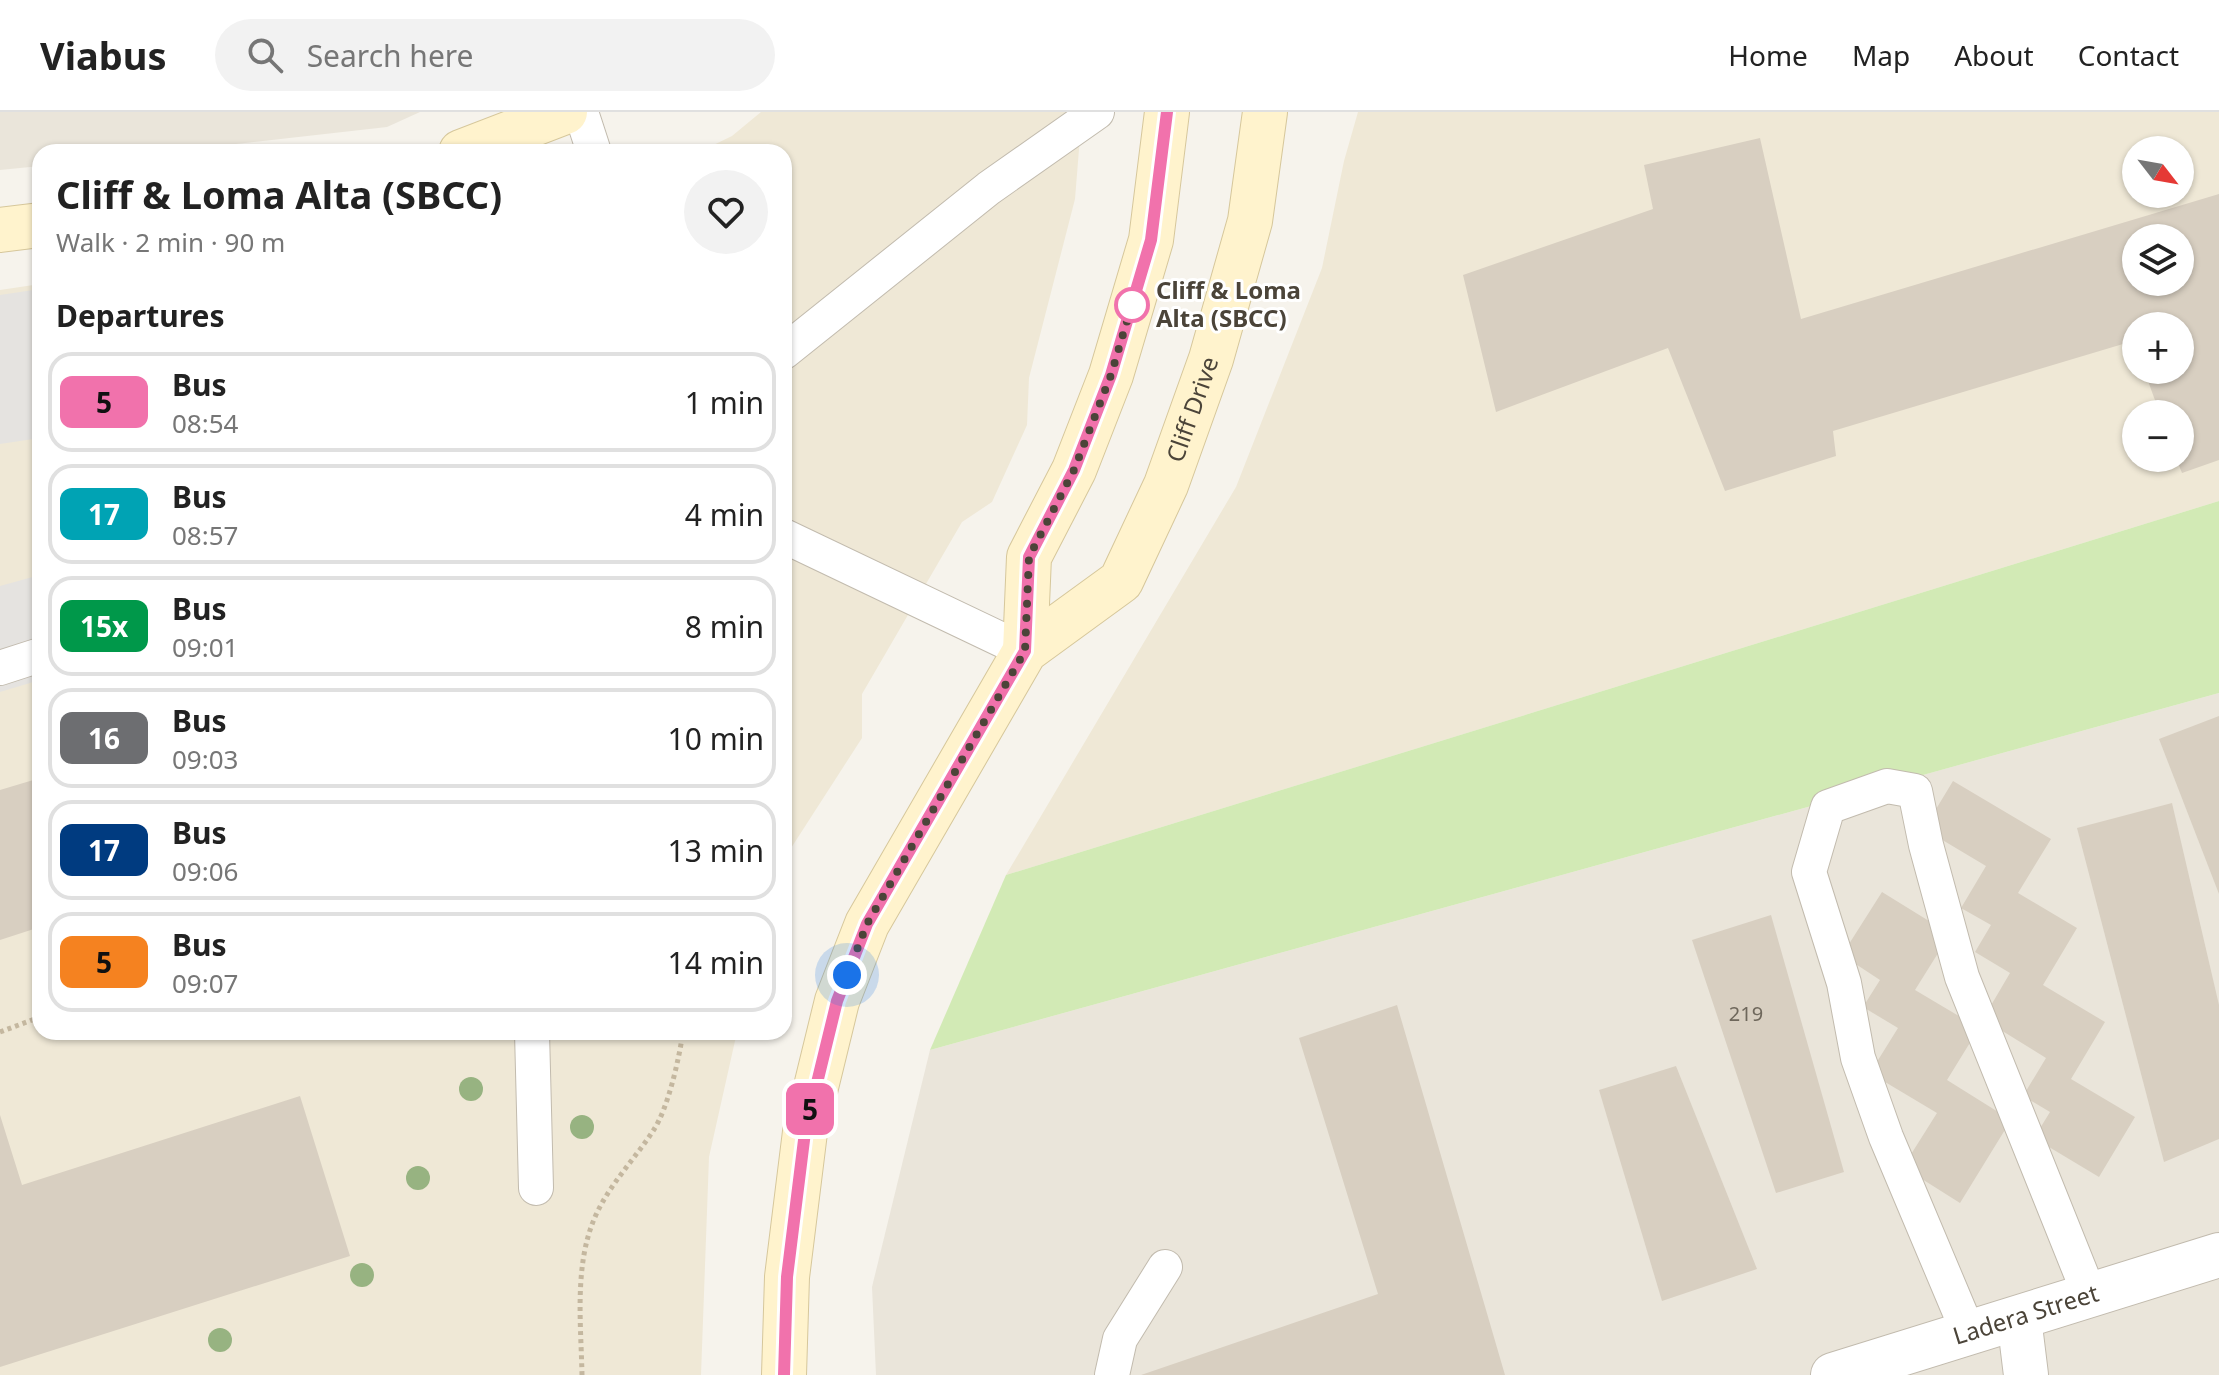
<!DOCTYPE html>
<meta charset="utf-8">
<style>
:root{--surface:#fff;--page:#f2f2f2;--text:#222;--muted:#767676;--line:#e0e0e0}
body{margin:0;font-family:"Noto Sans",sans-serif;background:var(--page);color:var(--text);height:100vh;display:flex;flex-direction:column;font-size:30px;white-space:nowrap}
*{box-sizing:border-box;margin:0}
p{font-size:26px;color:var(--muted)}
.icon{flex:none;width:44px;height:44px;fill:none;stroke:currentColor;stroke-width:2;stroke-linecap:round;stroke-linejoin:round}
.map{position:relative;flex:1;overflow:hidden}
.side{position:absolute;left:32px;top:32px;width:760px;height:896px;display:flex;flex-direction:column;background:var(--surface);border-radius:24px;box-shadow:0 2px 6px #0004}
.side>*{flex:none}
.badge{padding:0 16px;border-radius:12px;font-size:28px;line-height:52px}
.needle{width:52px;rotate:121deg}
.tools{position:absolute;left:2122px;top:24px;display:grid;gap:16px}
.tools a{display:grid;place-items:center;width:72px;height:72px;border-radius:50%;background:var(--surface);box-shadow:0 2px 6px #0004;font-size:40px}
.you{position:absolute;width:40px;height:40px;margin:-20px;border:6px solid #fff;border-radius:50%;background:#1a73e8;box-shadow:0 0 0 12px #1a73e833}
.map>.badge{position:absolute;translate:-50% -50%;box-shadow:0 0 0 4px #fff}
h2{padding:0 24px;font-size:30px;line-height:72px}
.round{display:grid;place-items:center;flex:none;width:84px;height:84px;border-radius:42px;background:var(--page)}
.overview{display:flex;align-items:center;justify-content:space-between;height:136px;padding:0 24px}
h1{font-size:38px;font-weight:700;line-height:60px}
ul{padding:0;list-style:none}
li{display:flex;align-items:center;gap:24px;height:100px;margin:0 16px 12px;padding:0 8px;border:4px solid var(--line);border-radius:24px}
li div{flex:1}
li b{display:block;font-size:30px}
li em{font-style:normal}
li .badge{min-width:88px;font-weight:700;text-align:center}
header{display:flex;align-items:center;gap:48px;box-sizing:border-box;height:112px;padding:0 40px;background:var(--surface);border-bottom:2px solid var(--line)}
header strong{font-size:38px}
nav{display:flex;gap:44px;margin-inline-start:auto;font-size:28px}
.search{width:560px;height:72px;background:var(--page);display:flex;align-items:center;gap:20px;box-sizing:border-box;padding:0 28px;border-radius:44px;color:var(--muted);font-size:30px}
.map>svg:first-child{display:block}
.residential{fill:#eae5da}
.education{fill:#efe8d6;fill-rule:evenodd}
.green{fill:#d2eab5}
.parking{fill:#e5e3e0}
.building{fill:#d8cfc1;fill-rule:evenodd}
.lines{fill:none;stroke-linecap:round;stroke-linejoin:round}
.lane-casing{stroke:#c2bbae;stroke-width:36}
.street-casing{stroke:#c2bbae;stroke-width:46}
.secondary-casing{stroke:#d6c79b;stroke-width:46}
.path{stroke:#c4b79f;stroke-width:5;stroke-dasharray:4 4;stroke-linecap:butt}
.lane{stroke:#fff;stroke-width:34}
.street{stroke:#fff;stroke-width:44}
.secondary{stroke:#fff3cd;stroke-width:44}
.tree{fill:#97b381}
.line-casing{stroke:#fff;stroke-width:18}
.line{stroke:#f172ac;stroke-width:12}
.walk{stroke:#4b4439;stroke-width:8;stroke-dasharray:0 14.4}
.stop-dot{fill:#fff;stroke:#f172ac;stroke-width:4}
.labels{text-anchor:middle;stroke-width:6;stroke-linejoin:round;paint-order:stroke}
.number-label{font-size:20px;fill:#6e675b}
.stop-label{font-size:24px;font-weight:bold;fill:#4b4439;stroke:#fff;text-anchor:start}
.street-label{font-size:24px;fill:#4b4439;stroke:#fff}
</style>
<header>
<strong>Viabus</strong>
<div class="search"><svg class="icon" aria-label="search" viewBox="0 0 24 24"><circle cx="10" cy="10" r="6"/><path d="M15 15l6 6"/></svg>Search here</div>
<nav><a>Home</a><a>Map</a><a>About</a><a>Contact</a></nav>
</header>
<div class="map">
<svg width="2219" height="1263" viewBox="0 0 2219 1263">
<rect width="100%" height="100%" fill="#f6f3ec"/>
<g class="residential">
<path d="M0 0H420L387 15 165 40H40V54L0 58Z"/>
<path d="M2219 581V1263H876L872 1175 930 938Z"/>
</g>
<g class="education">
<path d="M761 0H1082L1075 87 1029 266 1027 313 992 390 962 410 862 582V626L784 747V40H699L732 24Z"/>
<path d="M1358 0H2219V389L1006 763 1236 375 1322 156 1344 49ZM2136 38H2180V82H2136ZM2136 126H2180V170H2136ZM2136 214H2180V258H2136ZM2136 302H2180V346H2136Z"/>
<path d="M40 172V920H737L709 1045 701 1263H0V178Z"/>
</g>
<path class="green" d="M2219 389V581L930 938 1006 763Z"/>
<g class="parking">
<path d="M40 177V326L0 332V183Z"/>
<path d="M40 463V568L0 580V474Z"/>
</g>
<g class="building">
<path d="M1760 26 1801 207 2219 82V348L2182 361 2176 346H2180V302H2160L2144 258H2180V214H2136V236L2133 229 1833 319 1836 344 1725 379 1668 236 1496 300 1463 163 1653 97 1644 53ZM2136 126H2180V170H2136Z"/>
<path d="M2219 604V782L2159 627Z"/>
<path d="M40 666V815L0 828V678Z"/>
<path d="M1953 669 2051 727 2018 781 2077 816 2043 873 2105 910 2071 967 2135 1005 2099 1065 2034 1026 2050 1000 2023 984 2046 946 1983 907 2010 861 1975 840 1991 813 1961 796 1986 754 1924 717Z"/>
<path d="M2172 691 2219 893V1027L2164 1050 2077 716Z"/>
<path d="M1882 780 1950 822 1915 878 1979 916 1947 968 2011 1008 1960 1091 1903 1055 1937 1001 1870 961 1898 916 1863 895 1880 868 1842 843Z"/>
<path d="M1771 803 1844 1060 1776 1081 1692 828Z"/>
<path d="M1397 893 1505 1263H1141L1378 1182 1299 926Z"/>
<path d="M1676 954 1757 1157 1662 1189 1599 978Z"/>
<path d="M300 984 350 1144 0 1255V1003L22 1073Z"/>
</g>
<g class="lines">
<g class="lane-casing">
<g id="lane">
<path d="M581 0 594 40"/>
<path d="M784 240 989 76 1097 0"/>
<path d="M784 424 1025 539"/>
<path d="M0 556 40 543"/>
<path d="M532 920 536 1076"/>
<path d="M1969 1222 1886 1025 1858 946 1844 871 1809 760 1828 695 1887 674 1915 679 1926 733 1962 865 2090 1184"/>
<path d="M1112 1263 1120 1227 1165 1155"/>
</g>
</g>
<g class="street-casing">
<g id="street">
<path d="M2019 1206 2026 1263"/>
<path id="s1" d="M1833 1263 2219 1143"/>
</g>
</g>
<g class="secondary-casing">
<g id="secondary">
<path d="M461 40 565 0"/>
<path d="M0 118 40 113"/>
<path d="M1025 539 1029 445 1074 358 1111 263 1151 128 1167 0"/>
<path id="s2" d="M784 1263 787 1165 805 1020 837 889 867 812 1025 539 1121 469 1166 373 1211 247 1250 109 1265 0"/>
</g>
</g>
<g class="path">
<path d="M0 920 40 905"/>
<path d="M582 1263C581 1212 574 1153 595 1105 609 1073 634 1048 653 1019 668 997 679 947 683 920"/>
</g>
<use href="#lane" class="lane"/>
<use href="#street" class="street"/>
<use href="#secondary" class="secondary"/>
</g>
<g class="tree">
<circle cx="471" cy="977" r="12"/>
<circle cx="582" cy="1015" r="12"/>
<circle cx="418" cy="1066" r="12"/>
<circle cx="362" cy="1163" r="12"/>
<circle cx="220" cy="1228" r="12"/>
</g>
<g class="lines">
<g class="line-casing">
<path id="line" d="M784 1263 787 1165 805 1020 837 889 867 812 1025 539 1029 445 1074 358 1111 263 1151 128 1167 0"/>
</g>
<use href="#line" class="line"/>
<path class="walk" d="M847 863 867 812 1025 539 1029 445 1074 358 1111 263 1135 182 1132 193"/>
</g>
<circle class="stop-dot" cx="1132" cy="193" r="16"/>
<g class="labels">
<g class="number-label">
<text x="1746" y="909">219</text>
</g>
<g class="stop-label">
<text x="1156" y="187">Cliff &amp; Loma<tspan x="1156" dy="28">Alta (SBCC)</tspan></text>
</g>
<g class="street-label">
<text dy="8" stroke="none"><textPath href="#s2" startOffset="1082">Cliff Drive</textPath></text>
<text dy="8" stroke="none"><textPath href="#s1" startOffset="202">Ladera Street</textPath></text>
</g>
</g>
</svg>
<div class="tools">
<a><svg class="needle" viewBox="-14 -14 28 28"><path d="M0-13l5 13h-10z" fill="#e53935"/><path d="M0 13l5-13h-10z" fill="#767676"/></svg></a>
<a><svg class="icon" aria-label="layers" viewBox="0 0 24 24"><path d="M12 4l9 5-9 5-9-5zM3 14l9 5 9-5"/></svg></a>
<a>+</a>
<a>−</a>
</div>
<div class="you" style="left:847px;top:863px"></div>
<b class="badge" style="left:810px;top:997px;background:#f172ac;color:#111">5</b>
<section class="side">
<div class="overview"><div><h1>Cliff &amp; Loma Alta (SBCC)</h1><p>Walk · 2 min · 90 m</p></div><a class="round"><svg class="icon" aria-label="heart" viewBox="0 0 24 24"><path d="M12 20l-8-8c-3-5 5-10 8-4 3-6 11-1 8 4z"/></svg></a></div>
<h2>Departures</h2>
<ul>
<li><span class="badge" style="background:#f172ac;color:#111">5</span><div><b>Bus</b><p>08:54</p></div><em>1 min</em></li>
<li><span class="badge" style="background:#00a3b4;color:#fff">17</span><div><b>Bus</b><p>08:57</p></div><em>4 min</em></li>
<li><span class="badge" style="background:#00984a;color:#fff">15x</span><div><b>Bus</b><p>09:01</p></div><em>8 min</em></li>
<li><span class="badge" style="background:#6d6e71;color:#fff">16</span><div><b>Bus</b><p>09:03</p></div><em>10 min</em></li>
<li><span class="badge" style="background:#003b80;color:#fff">17</span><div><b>Bus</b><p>09:06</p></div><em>13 min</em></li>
<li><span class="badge" style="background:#f58220;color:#111">5</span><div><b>Bus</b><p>09:07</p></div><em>14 min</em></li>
</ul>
</section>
</div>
